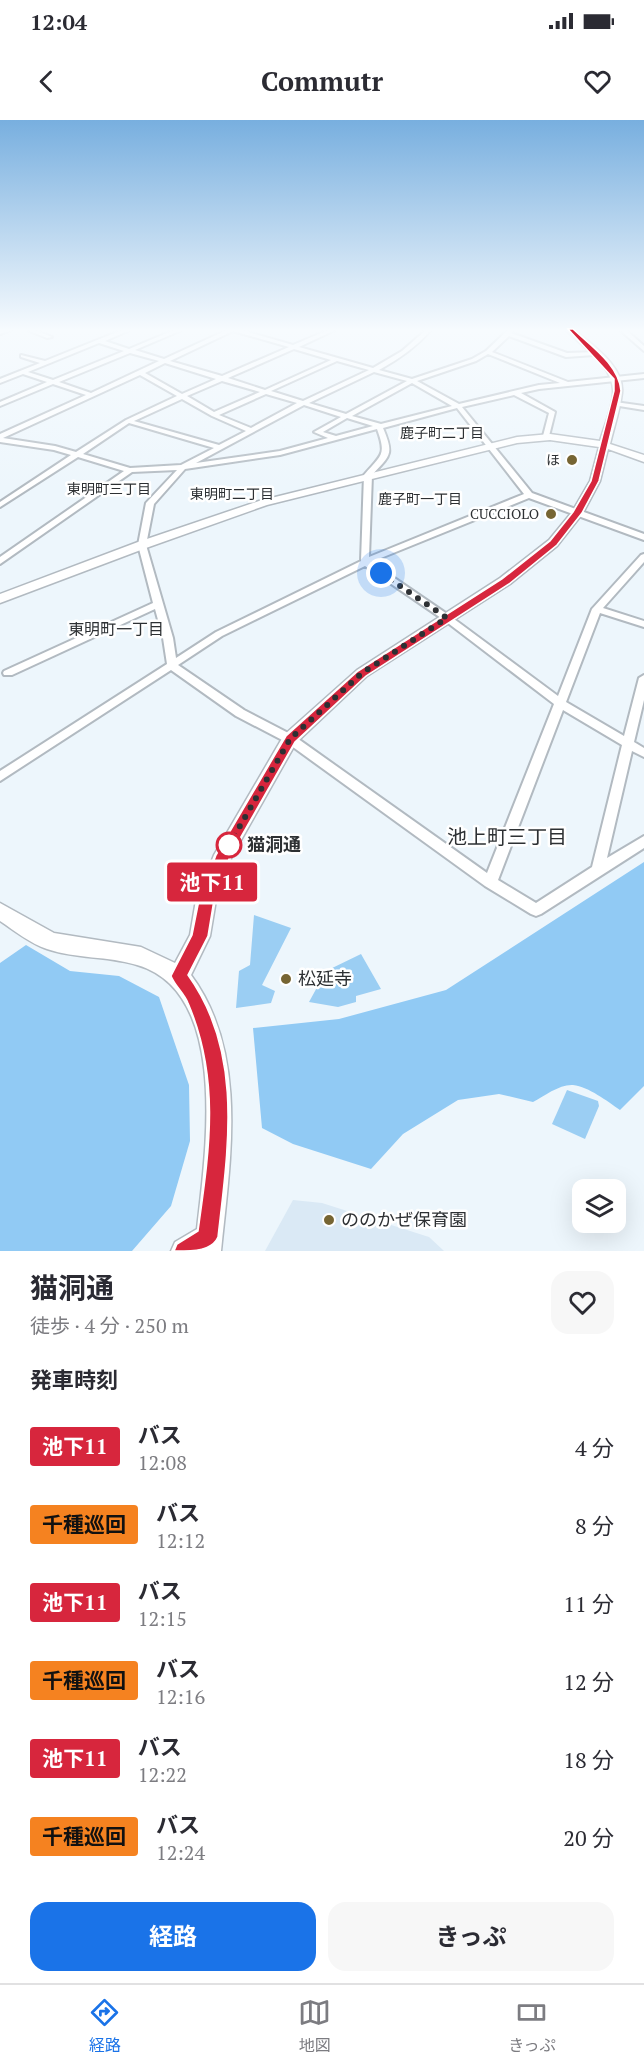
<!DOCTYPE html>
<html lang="ja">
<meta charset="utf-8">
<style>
:root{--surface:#fff;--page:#f7f7f7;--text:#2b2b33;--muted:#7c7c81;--line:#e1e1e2;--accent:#1a73e8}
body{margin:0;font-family:"PT Serif","Noto Sans JP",serif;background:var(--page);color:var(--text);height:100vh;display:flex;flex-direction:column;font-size:22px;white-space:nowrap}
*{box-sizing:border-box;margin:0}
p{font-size:20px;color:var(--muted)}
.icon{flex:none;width:33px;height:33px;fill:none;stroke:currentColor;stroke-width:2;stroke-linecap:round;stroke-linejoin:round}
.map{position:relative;height:1131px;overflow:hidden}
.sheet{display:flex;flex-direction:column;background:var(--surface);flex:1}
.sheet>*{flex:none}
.badge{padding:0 12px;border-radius:4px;font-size:21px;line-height:39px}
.fabs{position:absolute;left:572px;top:1059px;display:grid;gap:12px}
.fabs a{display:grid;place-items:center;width:54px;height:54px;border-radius:12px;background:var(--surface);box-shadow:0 6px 24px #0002;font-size:30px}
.you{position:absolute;width:30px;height:30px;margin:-15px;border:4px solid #fff;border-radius:50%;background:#1a73e8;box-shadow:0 0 0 9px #1a73e833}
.map>.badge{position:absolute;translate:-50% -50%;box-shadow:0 0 0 3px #fff}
h2{padding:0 30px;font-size:22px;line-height:54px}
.round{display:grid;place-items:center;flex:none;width:63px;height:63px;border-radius:18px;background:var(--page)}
.summary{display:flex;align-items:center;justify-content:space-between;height:102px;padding:0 30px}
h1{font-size:28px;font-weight:700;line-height:45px}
.cta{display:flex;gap:12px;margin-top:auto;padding:12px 30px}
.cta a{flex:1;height:69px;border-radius:18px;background:var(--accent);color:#fff;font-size:24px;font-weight:700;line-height:69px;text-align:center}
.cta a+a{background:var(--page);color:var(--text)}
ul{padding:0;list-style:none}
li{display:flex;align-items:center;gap:18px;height:78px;padding:0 30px}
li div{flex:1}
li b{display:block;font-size:22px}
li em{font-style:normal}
li .badge{min-width:66px;font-weight:700;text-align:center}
.status{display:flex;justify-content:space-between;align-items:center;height:42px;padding:0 30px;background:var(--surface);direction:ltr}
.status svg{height:16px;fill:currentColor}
header{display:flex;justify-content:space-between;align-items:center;height:78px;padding:0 30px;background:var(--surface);font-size:27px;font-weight:700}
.dock{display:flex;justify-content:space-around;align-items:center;height:84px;border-top:2px solid var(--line);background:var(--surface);font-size:16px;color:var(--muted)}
.dock a{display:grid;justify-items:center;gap:3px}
.dock .on{color:var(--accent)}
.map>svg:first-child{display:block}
.built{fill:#dae9f5}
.green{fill:#9bcef3}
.forest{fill:#91caf4}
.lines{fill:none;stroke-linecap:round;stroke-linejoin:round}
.street-casing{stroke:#b2bac1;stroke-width:4}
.secondary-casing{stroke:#b2bac1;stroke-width:3}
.street{fill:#fff;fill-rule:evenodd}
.secondary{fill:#fff;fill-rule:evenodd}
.line{fill:#d7263d;stroke:#fff;stroke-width:1.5}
.walk{stroke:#2d3033;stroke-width:6;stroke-dasharray:0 10.8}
.poi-dot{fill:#766533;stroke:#fff;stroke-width:2}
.stop-dot{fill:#fff;stroke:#d7263d;stroke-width:3}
.labels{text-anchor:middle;stroke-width:5;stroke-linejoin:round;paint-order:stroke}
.far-neighbourhood-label{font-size:14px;fill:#2d3033;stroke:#fff}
.far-poi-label{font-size:14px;fill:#2d3033;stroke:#fff;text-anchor:end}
.neighbourhood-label{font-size:16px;fill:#2d3033;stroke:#fff}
.near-stop-label{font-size:18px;font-weight:bold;fill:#2d3033;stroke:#fff;text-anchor:start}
.near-poi-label{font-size:18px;fill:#2d3033;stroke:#fff;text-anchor:start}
.near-neighbourhood-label{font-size:20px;fill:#2d3033;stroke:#fff}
</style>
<div class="status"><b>12:04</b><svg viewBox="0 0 49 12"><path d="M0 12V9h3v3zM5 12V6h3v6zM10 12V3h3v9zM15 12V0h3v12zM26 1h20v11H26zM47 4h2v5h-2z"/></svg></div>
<header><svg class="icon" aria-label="back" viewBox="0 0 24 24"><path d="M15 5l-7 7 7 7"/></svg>Commutr<svg class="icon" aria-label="heart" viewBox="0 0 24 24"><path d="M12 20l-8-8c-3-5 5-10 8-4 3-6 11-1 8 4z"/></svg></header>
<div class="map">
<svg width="644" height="1131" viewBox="0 0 644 1131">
<rect width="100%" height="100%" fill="#edf6fc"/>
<path class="built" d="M293 1080 322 1083 429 1117 444 1131H265Z"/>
<g class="green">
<path d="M254 795 291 808 262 865 275 871 271 883 236 888 239 851 250 845Z"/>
<path d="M361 834 381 869 356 876V882L338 887 309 882 326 851Z"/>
<path d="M567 970 598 981 599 986 585 1019 552 1004Z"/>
</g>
<g class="forest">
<path d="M644 742V966L620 990C607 981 589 967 573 965 560 964 544 976 533 982L499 974 458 980 403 1014 371 1049 293 1024 262 1008 253 908 339 899 446 870Z"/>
<path d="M26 825 70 851 119 856 159 877 189 965 190 1021 171 1086 132 1131H0V843Z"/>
</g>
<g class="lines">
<g class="street-casing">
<g id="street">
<path d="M0 210H11L0 214Z"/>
<path d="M27 210H35L52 217 47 218Z"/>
<path d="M122 210H130L105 221 129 229 174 210H182L135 230 164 239 227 210H241L293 225 328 210H335L299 227 373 248 402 231 426 210H431C416 227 399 239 379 250L412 259 472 239 486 231 508 210H514L511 213 567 233 596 232V234L594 235 566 237 509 216 492 232 568 262 644 254V258L539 269 521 273 555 292 549 316 546 318 543 316 549 293 514 275 462 287 532 373 644 414V420L529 378 371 442 450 496 558 576 592 489 641 435 644 434V442L603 488 644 501V507L600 493 566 582 624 616 639 558 644 555V580L634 622 644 628V637L632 631 607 738 644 716V728L541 794 536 796 531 794 485 766 286 622 236 596 171 550 0 661V651L167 544 163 518 155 489 12 555H4L3 553 4 551 153 483 138 425 146 383 177 350 132 352 0 444V437L124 351 78 337 0 387V382L71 335 54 330 0 322V314L86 275 53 264 0 286V282L47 262 23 254 0 263V259L40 243 21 237V235L45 241ZM233 211 289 227 222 256 170 241ZM99 223 124 231 53 260 28 252ZM294 229 331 240 265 270 228 258ZM130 233 159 241 91 273 59 262ZM488 234 560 263 539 265 459 284 417 261 476 241ZM337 241 369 250 303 281 271 271ZM165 243 216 259 182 274 145 253ZM374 252 407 261 346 294 309 283ZM140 255 177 276 126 300 76 332 55 326 3 318ZM222 261 260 272 214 292 187 276ZM412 263 452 286 381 304 352 296ZM266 274 297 283 251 308 219 295ZM182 279 212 296 246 311 219 325 134 301ZM304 285 341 297 314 312 328 318 280 331 196 343ZM457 288 524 374 369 437 372 355C391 335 394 334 383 308ZM347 298 373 306 336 316 323 312ZM129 303 214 328 181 345 130 348 83 334ZM377 309C387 336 381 335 364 355L361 441 216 512 176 538 173 518 146 425 154 384 185 349 280 335ZM365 446 444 500 554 584 487 753 294 616 244 590 178 545 222 516ZM563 590 622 625 592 747 536 783 498 760Z"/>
<path d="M620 210H626L644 226V231Z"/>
<path d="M615 282 644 286V290L613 285V283Z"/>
</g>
</g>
<g class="secondary-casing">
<path id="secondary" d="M566 210H575C592 225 625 247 622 273 620 290 614 307 610 324L644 335V342L608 329 600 361 583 393 557 426 510 464 367 556 296 623 232 736 216 780 210 816 191 855C249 933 230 1041 221 1131H171L175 1122 197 1109C205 1036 231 872 137 845 108 836 76 839 47 829 31 824 15 811 0 801V783L54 813 141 827 175 843 190 815 196 780 214 735 284 615 357 550 500 458 549 420 572 392 590 361 599 327 550 320 517 323 267 385 146 428 0 483V474L138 422 259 381 517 317 550 314 600 321C604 306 614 285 613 270 612 244 582 227 566 210Z"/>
</g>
<use href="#street" class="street"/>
<use href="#secondary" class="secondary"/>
</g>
<linearGradient id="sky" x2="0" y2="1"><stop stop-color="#78afdf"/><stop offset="0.57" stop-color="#f7fbfe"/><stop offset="1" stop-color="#f7fbfe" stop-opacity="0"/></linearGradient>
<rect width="644" height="369" fill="url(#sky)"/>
<path class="line" d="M568 209H573C591 226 619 245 621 271L599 361 582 393 557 425 509 464 366 556 295 622 230 736 214 780 208 816 188 855C244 933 228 1028 218 1117 213 1129 196 1131 184 1131H174L177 1124 198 1111C209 1032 221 960 188 883 184 873 175 866 171 856L192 815 199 780 216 735 286 616 358 551 502 459 550 421 573 392 591 361 614 271V259Z"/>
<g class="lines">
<path class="walk" d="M229 725 290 619 362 553 447 498 381 453"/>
</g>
<g class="poi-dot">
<circle cx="572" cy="340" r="6"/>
<circle cx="551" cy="394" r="6"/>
<circle cx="286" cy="859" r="6"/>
<circle cx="329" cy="1100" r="6"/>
</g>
<circle class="stop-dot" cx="229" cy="725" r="12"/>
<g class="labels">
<g class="far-neighbourhood-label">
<text x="442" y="318">鹿子町二丁目</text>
<text x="109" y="374">東明町三丁目</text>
<text x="232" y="379">東明町二丁目</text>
<text x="420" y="384">鹿子町一丁目</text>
</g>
<g class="far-poi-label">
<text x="560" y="345">ほ</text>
<text x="539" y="399">CUCCIOLO</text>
</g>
<g class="neighbourhood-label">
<text x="116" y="515">東明町一丁目</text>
</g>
<g class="near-stop-label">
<text x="247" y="731">猫洞通</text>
</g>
<g class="near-poi-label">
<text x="298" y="865">松延寺</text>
<text x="341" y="1106">ののかぜ保育園</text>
</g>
<g class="near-neighbourhood-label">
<text x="507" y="724">池上町三丁目</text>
</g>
</g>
</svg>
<div class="fabs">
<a><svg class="icon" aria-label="layers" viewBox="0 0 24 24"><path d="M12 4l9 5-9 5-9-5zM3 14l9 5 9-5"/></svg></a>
</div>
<div class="you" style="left:381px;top:453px"></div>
<b class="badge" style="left:212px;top:762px;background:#d7263d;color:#fff">池下11</b>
</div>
<section class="sheet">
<div class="summary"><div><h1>猫洞通</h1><p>徒歩 · 4 分 · 250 m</p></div><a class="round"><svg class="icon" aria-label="heart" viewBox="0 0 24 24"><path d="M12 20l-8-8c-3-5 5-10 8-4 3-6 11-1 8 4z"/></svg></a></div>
<h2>発車時刻</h2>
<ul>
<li><span class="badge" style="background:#d7263d;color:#fff">池下11</span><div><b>バス</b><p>12:08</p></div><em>4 分</em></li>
<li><span class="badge" style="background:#f58220;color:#111">千種巡回</span><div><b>バス</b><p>12:12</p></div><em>8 分</em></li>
<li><span class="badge" style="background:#d7263d;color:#fff">池下11</span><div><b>バス</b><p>12:15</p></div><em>11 分</em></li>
<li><span class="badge" style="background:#f58220;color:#111">千種巡回</span><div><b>バス</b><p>12:16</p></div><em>12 分</em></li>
<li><span class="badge" style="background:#d7263d;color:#fff">池下11</span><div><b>バス</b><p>12:22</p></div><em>18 分</em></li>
<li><span class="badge" style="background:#f58220;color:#111">千種巡回</span><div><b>バス</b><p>12:24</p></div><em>20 分</em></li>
</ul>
<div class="cta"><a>経路</a><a>きっぷ</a></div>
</section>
<nav class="dock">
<a class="on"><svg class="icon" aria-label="directions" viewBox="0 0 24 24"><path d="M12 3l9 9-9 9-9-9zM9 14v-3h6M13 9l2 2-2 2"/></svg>経路</a>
<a><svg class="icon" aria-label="map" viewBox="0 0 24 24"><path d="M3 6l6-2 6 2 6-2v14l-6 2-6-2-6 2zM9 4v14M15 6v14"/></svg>地図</a>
<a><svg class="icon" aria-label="tickets" viewBox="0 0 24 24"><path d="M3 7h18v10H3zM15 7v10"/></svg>きっぷ</a>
</nav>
